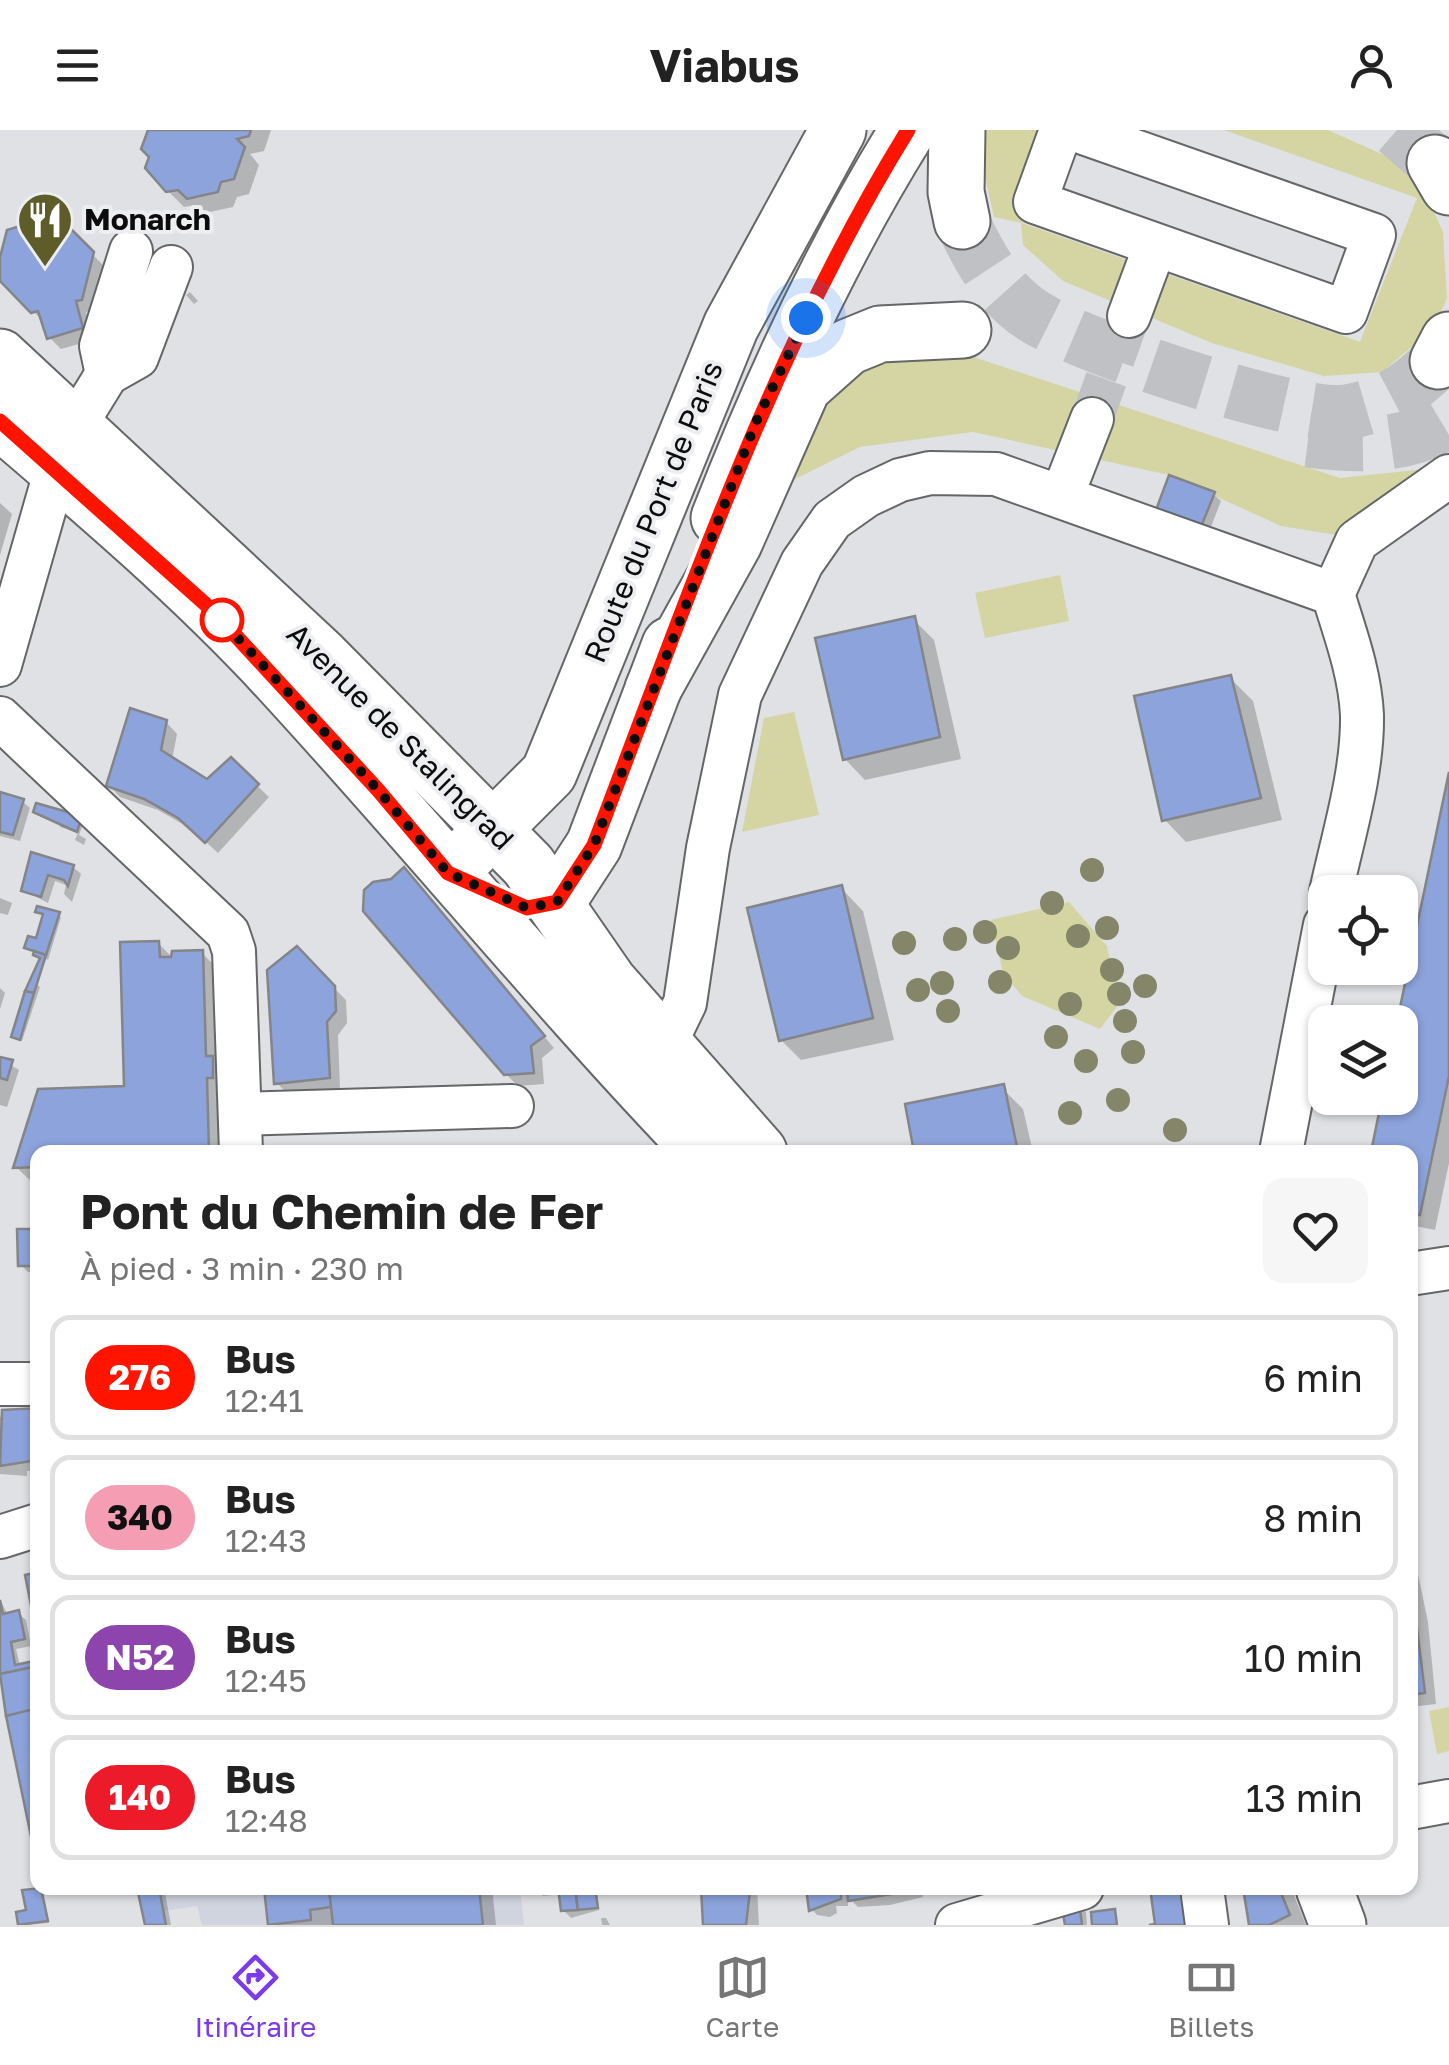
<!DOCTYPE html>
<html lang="fr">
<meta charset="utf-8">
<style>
:root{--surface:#fff;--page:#f6f6f6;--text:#222;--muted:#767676;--line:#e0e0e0;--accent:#7c3aed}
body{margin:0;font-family:"Golos Text",sans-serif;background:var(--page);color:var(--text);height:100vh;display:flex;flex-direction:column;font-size:38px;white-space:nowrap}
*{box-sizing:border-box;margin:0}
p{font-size:32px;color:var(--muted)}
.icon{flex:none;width:55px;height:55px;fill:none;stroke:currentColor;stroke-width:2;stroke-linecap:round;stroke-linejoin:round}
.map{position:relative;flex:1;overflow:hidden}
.sheet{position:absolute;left:30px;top:1015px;width:1388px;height:750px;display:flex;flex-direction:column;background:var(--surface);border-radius:20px;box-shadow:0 2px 8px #0004}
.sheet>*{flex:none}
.badge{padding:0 20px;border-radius:32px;font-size:35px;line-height:65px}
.tools{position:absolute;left:1308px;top:745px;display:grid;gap:20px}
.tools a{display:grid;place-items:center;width:110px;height:110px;border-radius:20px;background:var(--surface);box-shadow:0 2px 8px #0004;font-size:50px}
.you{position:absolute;width:50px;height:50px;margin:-25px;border:8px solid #fff;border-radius:50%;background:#1a73e8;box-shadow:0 0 0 15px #1a73e833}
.map>.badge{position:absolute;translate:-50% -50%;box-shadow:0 0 0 5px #fff}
.round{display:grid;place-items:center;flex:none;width:105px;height:105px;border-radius:20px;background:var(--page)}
.overview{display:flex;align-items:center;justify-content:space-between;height:170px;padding:0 50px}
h1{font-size:48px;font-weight:700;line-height:75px}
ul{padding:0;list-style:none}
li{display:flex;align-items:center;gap:30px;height:125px;margin:0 20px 15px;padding:0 30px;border:5px solid var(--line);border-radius:20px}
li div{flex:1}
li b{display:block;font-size:38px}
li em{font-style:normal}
li .badge{min-width:110px;font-weight:700;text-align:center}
header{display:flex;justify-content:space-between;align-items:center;height:130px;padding:0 50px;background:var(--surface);font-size:45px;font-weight:700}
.dock{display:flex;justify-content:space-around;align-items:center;height:140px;border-top:2px solid var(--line);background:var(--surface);font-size:28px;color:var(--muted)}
.dock a{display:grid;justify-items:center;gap:5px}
.dock .current{color:var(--accent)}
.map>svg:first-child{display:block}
.built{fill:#d0d4df}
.green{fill:#d5d5a4}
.shadow{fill:#0003}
.building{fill:#8da3dc;stroke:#848588;stroke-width:2.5}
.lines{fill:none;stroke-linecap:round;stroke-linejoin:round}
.minor-tunnel{stroke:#bfc1c4;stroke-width:42;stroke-dasharray:42 21;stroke-linecap:butt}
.highway-tunnel{stroke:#bfc1c4;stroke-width:55;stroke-dasharray:55 28;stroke-linecap:butt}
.minor-casing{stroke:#646668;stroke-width:46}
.major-casing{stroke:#646668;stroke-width:59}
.highway-casing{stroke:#646668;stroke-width:59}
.minor{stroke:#fff;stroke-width:42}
.major{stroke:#fff;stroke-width:55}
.highway{stroke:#fff;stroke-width:55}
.tree{fill:#858669}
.line-casing{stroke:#fff;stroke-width:22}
.line{stroke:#ff1400;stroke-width:15}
.walk{stroke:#0c0c0d;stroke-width:10;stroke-dasharray:0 18}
.stop-dot{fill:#fff;stroke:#ff1400;stroke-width:5}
.labels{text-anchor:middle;stroke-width:8;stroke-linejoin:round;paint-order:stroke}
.poi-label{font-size:30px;font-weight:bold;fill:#0c0c0d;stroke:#edeef1;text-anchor:start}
.street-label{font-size:30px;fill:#0c0c0d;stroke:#edeef1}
</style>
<header><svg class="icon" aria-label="menu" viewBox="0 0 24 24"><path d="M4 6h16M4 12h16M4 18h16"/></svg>Viabus<svg class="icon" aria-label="person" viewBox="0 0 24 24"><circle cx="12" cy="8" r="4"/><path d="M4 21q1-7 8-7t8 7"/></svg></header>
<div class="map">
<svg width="1449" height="1795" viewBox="0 0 1449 1795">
<rect width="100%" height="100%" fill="#dfe1e4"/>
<path class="built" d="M159 1758H520L524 1795H202L197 1776 163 1781Z"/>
<g class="green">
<path d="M987 0H1057L1022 93 1360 212 1417 68 1224 0H1328L1415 39 1443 102 1447 168 1434 198 1382 242 1324 246 1212 213 1063 151 1023 115 1021 93 994 87 980 25Z"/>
<path d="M922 210 1340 348 1425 339 1349 407 1281 396 1169 345 973 302 860 317 779 357 824 253Z"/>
<path d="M1060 445 1069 491 985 508 975 463Z"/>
<path d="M794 582 819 685 742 702 764 588Z"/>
<path d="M1069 772 1107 816 1119 874 1100 899 1022 866 1003 843 991 790Z"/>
<path d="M1449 1577V1621L1437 1624 1429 1581Z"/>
</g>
<g class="shadow">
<path d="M150 0H271L264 21 250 24 259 35 249 64 237 67 233 77 205 83 196 75 184 77 168 61 151 27Z"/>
<path d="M56 88 104 136 93 181 86 182 93 210 61 219 49 207 45 193 0 148V137Z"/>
<path d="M190 162 198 171 194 174 186 165Z"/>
<path d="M1213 364 1221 371 1209 402 1166 387Z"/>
<path d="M0 373 12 384 0 425Z"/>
<path d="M912 488 934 510 961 629 865 650 843 627Z"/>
<path d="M1230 548 1253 571 1282 690 1186 712 1164 689Z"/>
<path d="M166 592 177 604 172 630 207 652 230 630 269 667 218 723 193 700 158 680 120 667 109 655Z"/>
<path d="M1449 655V1033L1435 1100 1410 1095V1022H1373L1385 968H1400Z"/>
<path d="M0 664 22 671 30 678 20 711 0 706Z"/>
<path d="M59 690 84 692 79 705 86 709 84 715 75 710 78 703 60 697Z"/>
<path d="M33 726 73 737 81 744 72 772 64 764 66 755 55 751 48 773 23 760Z"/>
<path d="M415 752 554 918 542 928 544 954 518 956 505 943Z"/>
<path d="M841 758 863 781 894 910 801 930 779 908Z"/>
<path d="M0 768 12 773 8 785 0 783Z"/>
<path d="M38 781 61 787 48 830 27 818 37 811 45 785Z"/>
<path d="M158 813 173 828 202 823 217 838 223 1022H38V1052H32L16 1037 127 958Z"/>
<path d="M296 820 346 870 347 893 338 905 340 959 288 964 277 953Z"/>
<path d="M36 854 40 857 22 911 14 907Z"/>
<path d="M0 858 5 863 0 879Z"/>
<path d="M0 929 19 940 7 977 0 975Z"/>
<path d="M1000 956 1023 979 1033 1022H916L907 978Z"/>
<path d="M38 1101V1142H28L21 1135Z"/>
<path d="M38 1281V1341H27V1346L0 1344V1287Z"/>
<path d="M1410 1406 1428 1492 1436 1574 1410 1577Z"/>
<path d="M0 1470 8 1485 18 1483 26 1490 31 1516 16 1519 20 1536 38 1534V1728L0 1542Z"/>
<path d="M50 1758H90L57 1764Z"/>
<path d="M140 1758H164L171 1795H147Z"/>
<path d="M266 1758H492L496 1795H272Z"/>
<path d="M535 1758H597L599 1780 571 1788 563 1780 562 1764 543 1766Z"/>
<path d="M704 1758H757L759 1795H706Z"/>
<path d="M808 1758H940L922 1759 923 1767 890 1775 858 1777 847 1766 848 1776H836L837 1783 830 1787 817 1785 810 1777Z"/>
<path d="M1245 1758H1291L1306 1795H1251Z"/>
<path d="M40 1759 49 1793 21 1795 18 1784 29 1782Z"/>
<path d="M1078 1774 1086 1782 1087 1795H1068Z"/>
<path d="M601 1788H606L610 1795H602Z"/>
</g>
<g class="building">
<path d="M148 0H251L249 6 237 9 245 17 234 49 221 52 218 62 187 69 178 60 166 62 145 38 149 27 141 19Z"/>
<path d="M57 85 94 122 82 170 76 171 83 198 47 209 38 181 31 183 0 151V127L7 100Z"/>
<path d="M1169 345 1215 362 1201 397 1156 380Z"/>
<path d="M915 486 940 607 843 630 815 508Z"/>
<path d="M1231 545 1261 668 1162 691 1134 566Z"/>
<path d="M130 578 167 590 161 620 207 649 231 627 259 654 205 713 178 688 144 669 106 656Z"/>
<path d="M1449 642V946L1420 1085 1410 1083V1022H1371L1382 968H1400L1397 892Z"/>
<path d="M0 662 24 669 13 705 0 702Z"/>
<path d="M36 673 82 686 77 702 33 682Z"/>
<path d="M31 722 74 735 68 756 64 750 48 745 41 767 21 761Z"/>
<path d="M404 737 545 906 531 916 534 943 504 945 363 781 364 760 373 752 391 749Z"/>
<path d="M842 755 873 888 779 911 747 778Z"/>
<path d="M37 776 60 782 46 825 24 818 28 806 36 808 43 784 35 782Z"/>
<path d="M159 811 160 827H171L172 821 203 820 206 926H213V948H207L209 1022H38V1037L13 1038 38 959 124 956 120 812Z"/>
<path d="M297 816 335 856 336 881 327 892 330 948 274 954 267 840Z"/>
<path d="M34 821 46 825 34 863 25 861 40 828 33 825Z"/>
<path d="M25 861 34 863 20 910 11 907Z"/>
<path d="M0 927 13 930 7 950 0 948Z"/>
<path d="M1004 954 1018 1022H914L905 974Z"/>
<path d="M17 1099H38V1136H18Z"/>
<path d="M38 1278V1330L0 1336 2 1280Z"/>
<path d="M38 1442V1511L25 1445Z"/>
<path d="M1410 1442 1425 1563 1410 1565Z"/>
<path d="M0 1470 3 1484 19 1480 25 1509 11 1512 15 1535 38 1530V1536L0 1544Z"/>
<path d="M38 1536 37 1580 6 1586 0 1544Z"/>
<path d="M38 1578V1740L6 1586Z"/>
<path d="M41 1758 48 1791 18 1795 16 1782 26 1780 22 1760Z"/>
<path d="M137 1758H159L166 1795H145Z"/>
<path d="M264 1758H329L331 1777 310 1780 311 1790 268 1795Z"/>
<path d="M329 1758H479L483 1795H333Z"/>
<path d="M558 1758H575L578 1780 561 1781Z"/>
<path d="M575 1758H595L598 1778 578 1780Z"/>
<path d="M701 1758 750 1761 746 1795H703Z"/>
<path d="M806 1758H841V1769L809 1781Z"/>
<path d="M847 1758H917V1760L848 1771Z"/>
<path d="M1150 1758H1185L1191 1795H1149L1155 1794Z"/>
<path d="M1243 1758H1279L1290 1785 1269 1795H1249Z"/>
<path d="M1079 1771 1082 1795H1065L1062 1777Z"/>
<path d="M1115 1779 1117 1795H1092L1091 1782Z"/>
</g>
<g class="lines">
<path class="minor-tunnel" d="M1092 289 1129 186"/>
<g class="highway-tunnel">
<path d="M1397 0 1435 33"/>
<path d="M962 91C979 127 999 165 1035 187 1081 216 1297 290 1347 282 1387 275 1411 258 1438 231"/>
<path d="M1308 310C1356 316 1408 318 1449 290"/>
</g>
<g class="minor-casing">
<g id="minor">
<path d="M1061 0 1035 72 1346 182 1374 105 1075 0"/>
<path d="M131 121 101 216 107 244 137 227 171 137"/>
<path d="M1129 186 1155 116"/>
<path d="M1062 366 1092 289"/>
<path d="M1333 464 1357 411 1449 346"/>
<path d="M0 535 56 339 75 296 107 244"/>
<path d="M0 588 228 803 234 821 241 1022"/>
<path d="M1331 762C1343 706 1363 643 1362 585 1360 543 1345 503 1333 464"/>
<path d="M652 941 685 873 708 718 740 565 802 433 832 390 866 366 900 350 930 343 996 344 1333 464"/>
<path d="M240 984 512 976"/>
<path d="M1281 1022 1325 795"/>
<path d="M1410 1144 1449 1138"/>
<path d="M0 1254H38"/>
<path d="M0 1407 38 1395"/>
<path d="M1410 1678 1449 1671"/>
<path d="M1202 1758 1207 1795"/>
<path d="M957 1795 1082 1758"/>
</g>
</g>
<g class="major-casing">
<g id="major">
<path d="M0 227 320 525 528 735 609 852 759 1022"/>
<path d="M0 291C96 373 193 456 278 548 422 704 556 869 703 1022"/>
<path d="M719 388C771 254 832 122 908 0"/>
<path d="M467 725 549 643 731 196 838 0"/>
<path d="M557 772 594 715 670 515"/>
<path d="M1324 1758 1338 1795"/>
</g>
</g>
<g class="highway-casing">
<g id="highway">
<path d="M957 0 956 62 962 91"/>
<path d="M1435 33 1449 57"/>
<path d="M1438 231 1449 210"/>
<path d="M653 559 734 413 803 257 848 217 880 204 963 200"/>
</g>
</g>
<use href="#minor" class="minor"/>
<use href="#major" class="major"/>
<use href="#highway" class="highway"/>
</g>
<g class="tree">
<circle cx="1092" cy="740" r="12"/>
<circle cx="1052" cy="773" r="12"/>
<circle cx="1107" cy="798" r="12"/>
<circle cx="985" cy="802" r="12"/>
<circle cx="1078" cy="806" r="12"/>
<circle cx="955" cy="809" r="12"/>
<circle cx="904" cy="813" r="12"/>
<circle cx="1008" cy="818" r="12"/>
<circle cx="1112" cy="840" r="12"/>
<circle cx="1000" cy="852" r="12"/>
<circle cx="942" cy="853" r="12"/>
<circle cx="1145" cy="856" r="12"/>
<circle cx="918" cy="860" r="12"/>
<circle cx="1119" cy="864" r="12"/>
<circle cx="1070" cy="874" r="12"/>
<circle cx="948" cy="881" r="12"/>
<circle cx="1125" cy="891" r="12"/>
<circle cx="1056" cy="907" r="12"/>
<circle cx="1133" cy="922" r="12"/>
<circle cx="1086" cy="931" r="12"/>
<circle cx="1118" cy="970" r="12"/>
<circle cx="1070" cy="983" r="12"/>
<circle cx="1175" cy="1000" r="12"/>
</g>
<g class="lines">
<g class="line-casing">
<path id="line" d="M0 291 212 480 378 660 448 743 527 778 557 772 594 715C687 472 770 223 908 0"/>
</g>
<use href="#line" class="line"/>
<path class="walk" d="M222 490 212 480 378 660 448 743 527 778 557 772 594 715 756 292 806 188"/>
</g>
<defs>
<g id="restaurant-pin" transform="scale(2.875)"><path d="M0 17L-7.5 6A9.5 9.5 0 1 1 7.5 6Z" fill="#5e5d2a" stroke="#edeef1"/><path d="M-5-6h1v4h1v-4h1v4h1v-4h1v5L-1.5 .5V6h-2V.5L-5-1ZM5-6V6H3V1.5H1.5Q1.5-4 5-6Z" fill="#fff"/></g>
</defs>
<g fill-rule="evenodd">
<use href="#restaurant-pin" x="45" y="90"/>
</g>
<circle class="stop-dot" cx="222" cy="490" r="20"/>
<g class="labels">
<g class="poi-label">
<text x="84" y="100">Monarch</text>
</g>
<g class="street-label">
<text transform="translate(654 382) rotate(-68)" y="10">Route du Port de Paris</text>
<text transform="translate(400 607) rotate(45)" y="10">Avenue de Stalingrad</text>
</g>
</g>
</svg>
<div class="tools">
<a><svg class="icon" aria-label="locate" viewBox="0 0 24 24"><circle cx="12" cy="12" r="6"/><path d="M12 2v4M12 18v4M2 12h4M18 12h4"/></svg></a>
<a><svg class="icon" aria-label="layers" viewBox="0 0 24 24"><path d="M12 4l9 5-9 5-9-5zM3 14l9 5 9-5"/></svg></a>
</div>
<div class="you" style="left:806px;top:188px"></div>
<section class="sheet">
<div class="overview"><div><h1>Pont du Chemin de Fer</h1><p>À pied · 3 min · 230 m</p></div><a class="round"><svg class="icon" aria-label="heart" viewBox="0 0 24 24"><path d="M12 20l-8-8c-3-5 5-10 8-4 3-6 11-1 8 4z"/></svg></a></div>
<ul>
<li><span class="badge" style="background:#ff1400;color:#fff">276</span><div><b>Bus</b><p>12:41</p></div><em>6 min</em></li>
<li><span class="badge" style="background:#f59eb3;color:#111">340</span><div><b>Bus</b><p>12:43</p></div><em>8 min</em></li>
<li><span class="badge" style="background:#8e44ad;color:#fff">N52</span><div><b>Bus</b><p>12:45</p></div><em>10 min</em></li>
<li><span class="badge" style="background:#ed1b2a;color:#fff">140</span><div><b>Bus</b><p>12:48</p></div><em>13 min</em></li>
</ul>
</section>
</div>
<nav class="dock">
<a class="current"><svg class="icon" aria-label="directions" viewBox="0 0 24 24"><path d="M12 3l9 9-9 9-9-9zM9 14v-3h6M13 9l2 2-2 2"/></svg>Itinéraire</a>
<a><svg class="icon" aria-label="map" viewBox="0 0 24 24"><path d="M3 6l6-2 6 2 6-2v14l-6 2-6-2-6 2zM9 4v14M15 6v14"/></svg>Carte</a>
<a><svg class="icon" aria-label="tickets" viewBox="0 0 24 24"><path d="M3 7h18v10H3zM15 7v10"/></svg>Billets</a>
</nav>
